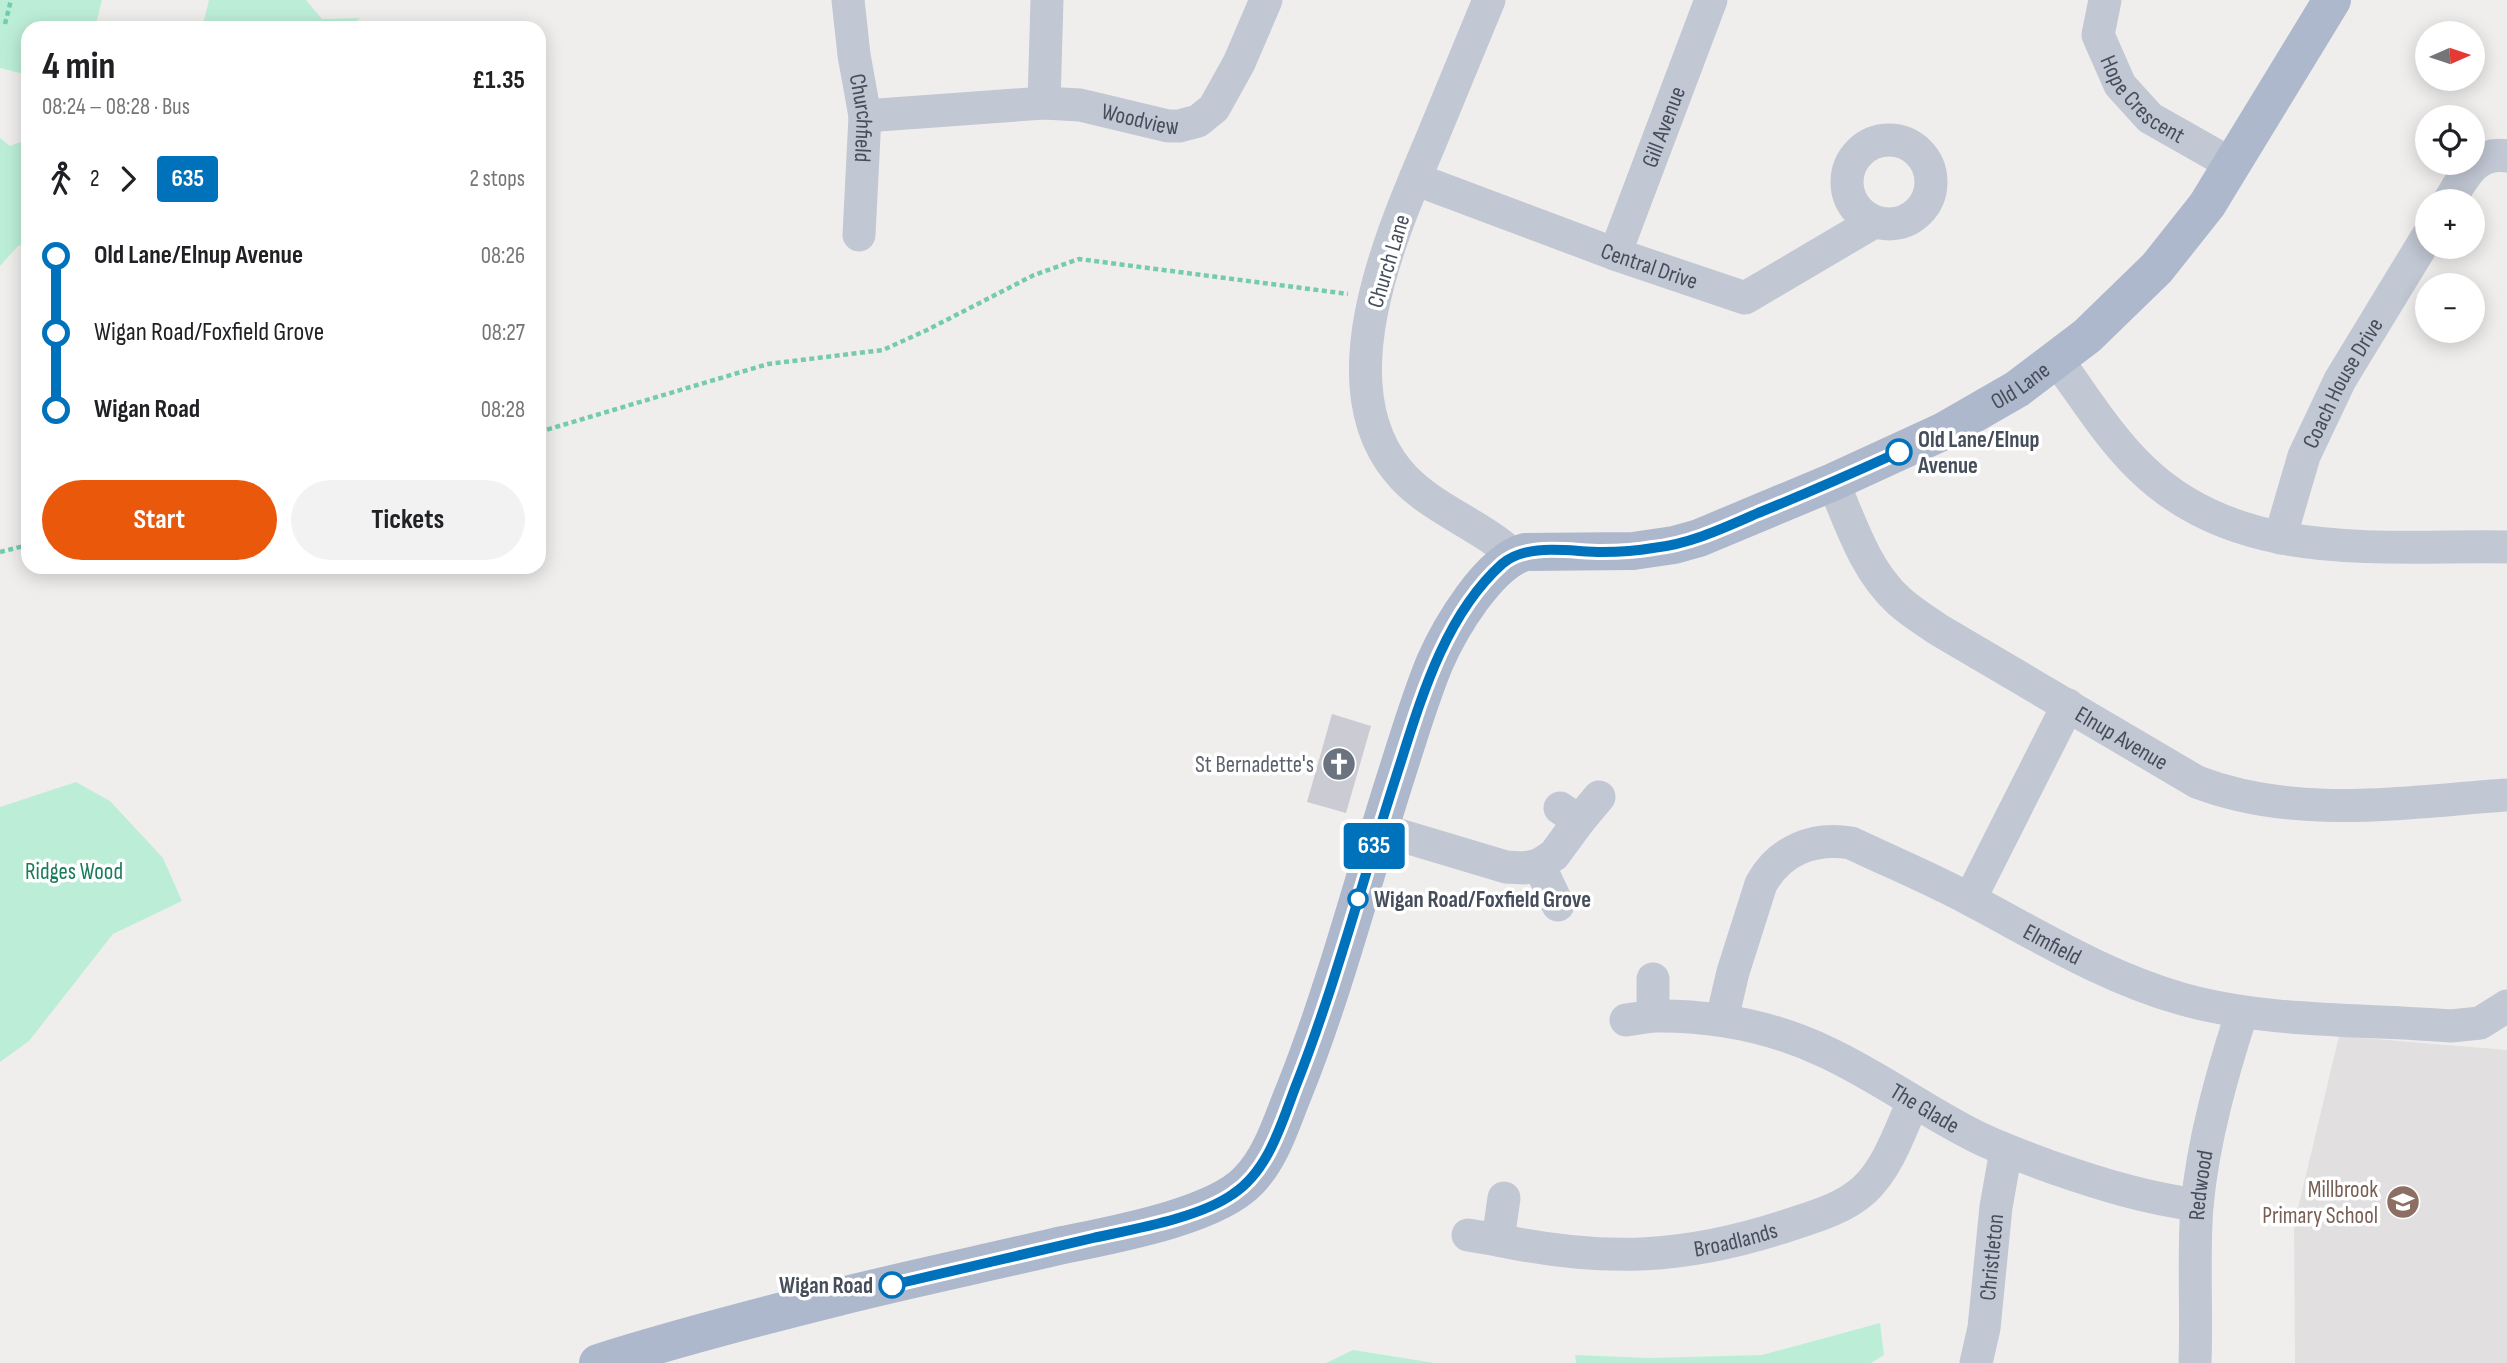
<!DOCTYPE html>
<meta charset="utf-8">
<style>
:root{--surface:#fff;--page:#f2f2f2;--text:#202124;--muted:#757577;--accent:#ea580c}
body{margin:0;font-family:"Sofia Sans Condensed",sans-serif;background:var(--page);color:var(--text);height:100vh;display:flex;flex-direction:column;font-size:26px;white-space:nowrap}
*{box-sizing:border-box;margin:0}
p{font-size:23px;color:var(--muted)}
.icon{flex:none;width:38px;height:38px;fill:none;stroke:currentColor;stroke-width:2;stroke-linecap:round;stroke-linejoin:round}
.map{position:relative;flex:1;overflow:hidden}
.drawer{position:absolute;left:21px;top:21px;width:525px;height:553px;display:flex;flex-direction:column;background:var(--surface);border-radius:21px;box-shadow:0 4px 18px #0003}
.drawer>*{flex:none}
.badge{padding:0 14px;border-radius:5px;font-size:24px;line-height:46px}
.needle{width:46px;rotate:87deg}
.controls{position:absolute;left:2415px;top:21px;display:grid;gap:14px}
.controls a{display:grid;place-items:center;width:70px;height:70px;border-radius:50%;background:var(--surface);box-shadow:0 4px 18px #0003;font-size:35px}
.map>.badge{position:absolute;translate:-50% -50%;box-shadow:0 0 0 4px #fff}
.legs{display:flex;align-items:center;gap:10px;height:77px;padding:0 21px;font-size:23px}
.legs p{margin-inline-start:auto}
.overview{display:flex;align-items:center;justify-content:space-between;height:119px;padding:0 21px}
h1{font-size:38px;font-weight:700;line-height:52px}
.cta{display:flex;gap:14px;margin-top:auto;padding:14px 21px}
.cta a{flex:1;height:80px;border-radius:42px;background:var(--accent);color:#fff;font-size:28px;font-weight:700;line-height:80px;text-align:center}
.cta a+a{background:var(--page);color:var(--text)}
ul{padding:0 21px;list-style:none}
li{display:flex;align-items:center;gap:24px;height:77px;font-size:26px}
li i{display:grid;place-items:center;width:10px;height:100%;margin:0 9px;background:currentColor}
li i::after{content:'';width:18px;height:18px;margin:-9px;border:5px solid;border-radius:50%;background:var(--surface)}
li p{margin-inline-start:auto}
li:first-child i{background:linear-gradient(#0000 50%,currentColor 0)}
li:last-child i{background:linear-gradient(currentColor 50%,#0000 0)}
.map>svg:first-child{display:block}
.education{fill:#e1dfdf}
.green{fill:#bceed7}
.building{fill:#cacbd3}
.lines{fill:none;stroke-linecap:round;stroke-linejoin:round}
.path{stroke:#74cbaf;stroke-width:4.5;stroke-dasharray:5 3.5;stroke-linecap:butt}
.minor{stroke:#c1c7d3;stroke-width:33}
.major{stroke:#adb8cc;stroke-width:38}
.line-1-casing{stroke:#fff;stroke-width:16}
.line-1{stroke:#0072bc;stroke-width:10}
.stop-1-dot{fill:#fff;stroke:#0072bc;stroke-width:3.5}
.labels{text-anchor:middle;stroke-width:7;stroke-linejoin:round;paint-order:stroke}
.street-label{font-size:23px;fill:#464d5b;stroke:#fff}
.stop-label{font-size:23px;font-weight:bold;fill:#464d5b;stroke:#fff;text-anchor:start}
.worship-label{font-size:23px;fill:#5b616d;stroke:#fff;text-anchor:end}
.park-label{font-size:23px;fill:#187b5a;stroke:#fff}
.education-label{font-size:23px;fill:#785e54;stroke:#fff;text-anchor:end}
</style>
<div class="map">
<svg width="2507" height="1363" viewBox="0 0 2507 1363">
<rect width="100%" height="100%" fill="#f0eeed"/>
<path class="education" d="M2339 1036 2507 1050V1363H2295L2294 1225Z"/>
<g class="green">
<path d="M0 0H102L95 28H28V75L0 68Z"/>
<path d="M209 0H306L322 19 360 18 349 28H202Z"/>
<path d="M0 138 10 146 28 139V242L18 246 0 266Z"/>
<path d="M76 782 110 801 163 858 182 901 113 934 29 1041 0 1062V807Z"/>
<path d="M1880 1323 1884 1355 1871 1363H1576L1575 1355 1649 1358 1762 1355Z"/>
<path d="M1353 1350 1435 1363H1326Z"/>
</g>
<path class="building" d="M1332 714 1371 726 1346 813 1307 802Z"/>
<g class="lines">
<g class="path">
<path d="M5 24 11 0"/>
<path d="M539 432 768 364 883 350 927 330 1034 275 1079 259 1348 294"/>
<path d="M0 552 28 545"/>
</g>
<g class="minor">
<path id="s1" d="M848 0 854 55 865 116 859 235"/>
<path id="s2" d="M1047 0 1044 103 1080 105 1168 126H1179L1198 121 1214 108 1239 63 1266 0"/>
<path d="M1489 0C1469 48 1450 95 1430 143 1392 233 1325 383 1398 471 1428 508 1479 523 1514 556"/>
<path id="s3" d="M2105 0 2098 35 2120 85 2150 118 2233 165"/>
<path d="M865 116 1044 103"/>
<circle cx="1889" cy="182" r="42"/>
<path id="s4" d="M1415 179 1615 254 1745 298 1874 222"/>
<path d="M2449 201C2464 177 2475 151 2507 156"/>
<path id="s5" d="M1615 254 1711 0"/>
<path d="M2057 360C2084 396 2109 438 2142 469 2240 564 2382 545 2507 547"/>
<path id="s6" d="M1833 482C1851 524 1865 570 1899 601 1911 612 1926 621 1939 630L2197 782C2296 820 2404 802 2507 795"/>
<path id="s7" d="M2280 538 2304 456 2340 380 2427 237"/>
<path d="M1560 808 1579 821 1599 797"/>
<path d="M1379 829 1506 867 1524 868 1539 865"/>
<path d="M1970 899 2068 705"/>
<path d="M1558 905 1539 865 1554 855 1579 821"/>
<path id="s8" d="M1653 1016C1713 1015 1774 1027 1828 1053 1879 1077 1925 1111 1975 1136 2001 1149 2027 1158 2054 1168 2103 1185 2146 1198 2197 1205"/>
<path id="s9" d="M1722 1019 1733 972 1761 884C1780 850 1813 837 1851 843 1891 862 1932 879 1971 900 2041 937 2105 977 2182 999 2268 1023 2362 1019 2451 1026L2480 1023 2507 1006"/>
<path d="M1626 1020 1653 1016V979"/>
<path d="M1468 1235 1498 1240 1504 1198"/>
<path id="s10" d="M1498 1240C1605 1263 1688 1259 1792 1224 1817 1216 1844 1208 1864 1190 1888 1168 1900 1131 1913 1102"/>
<path id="s11" d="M1976 1363 1984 1328 1996 1207 2006 1151"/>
<path id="s12" d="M2195 1363C2197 1311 2193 1258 2197 1206 2203 1141 2222 1074 2242 1012"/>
</g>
<path class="major" id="s13" d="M598 1363C677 1338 758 1317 838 1297 910 1279 982 1264 1054 1247 1105 1236 1213 1218 1248 1181 1272 1157 1282 1120 1295 1089 1336 986 1363 879 1397 773 1409 736 1420 698 1435 662 1450 628 1488 563 1525 552L1633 551 1674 545 1699 538 1833 482 1944 431 2017 389 2087 336 2157 268 2207 205 2332 0"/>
</g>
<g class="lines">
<g class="line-1-casing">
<path id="line-1" d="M892 1285C959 1269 1026 1254 1093 1238 1134 1229 1199 1218 1233 1194 1268 1171 1281 1125 1295 1088 1335 987 1362 882 1395 780 1419 706 1442 618 1502 564 1527 542 1571 552 1602 552 1619 552 1636 551 1653 548 1690 544 1724 528 1758 513 1805 494 1853 473 1899 452"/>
</g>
<use href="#line-1" class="line-1"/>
</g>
<defs>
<g id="church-disc" transform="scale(1.75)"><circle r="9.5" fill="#6b7280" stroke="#fff"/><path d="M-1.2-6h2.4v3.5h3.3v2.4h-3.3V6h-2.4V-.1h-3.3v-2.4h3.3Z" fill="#fff"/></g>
<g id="school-disc" transform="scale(1.75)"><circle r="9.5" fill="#8d6e63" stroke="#fff"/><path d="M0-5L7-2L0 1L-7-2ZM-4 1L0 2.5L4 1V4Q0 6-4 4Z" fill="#fff"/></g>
</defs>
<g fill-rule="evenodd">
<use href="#church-disc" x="1339" y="764"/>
<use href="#school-disc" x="2403" y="1202"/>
</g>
<g class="stop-1-dot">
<circle cx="1899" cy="452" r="12"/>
<circle cx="1358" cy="899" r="9"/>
<circle cx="892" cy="1285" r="12"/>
</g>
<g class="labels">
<g class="street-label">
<text dy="8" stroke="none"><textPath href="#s3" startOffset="116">Hope Crescent</textPath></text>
<text dy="8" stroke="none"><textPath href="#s2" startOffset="201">Woodview</textPath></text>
<text dy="8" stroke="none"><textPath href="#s1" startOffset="119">Churchfield</textPath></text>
<text dy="8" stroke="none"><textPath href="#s5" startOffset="136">Gill Avenue</textPath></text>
<text transform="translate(1388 261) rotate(-73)" y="8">Church Lane</text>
<text dy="8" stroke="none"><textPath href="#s4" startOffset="250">Central Drive</textPath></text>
<text dy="8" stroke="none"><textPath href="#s7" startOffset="168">Coach House Drive</textPath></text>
<text dy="8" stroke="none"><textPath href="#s13" startOffset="1908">Old Lane</textPath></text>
<text dy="8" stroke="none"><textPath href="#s6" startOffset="399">Elnup Avenue</textPath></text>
<text dy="8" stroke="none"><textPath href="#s9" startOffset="472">Elmfield</textPath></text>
<text dy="8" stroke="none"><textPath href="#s8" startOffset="292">The Glade</textPath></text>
<text dy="8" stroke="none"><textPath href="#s12" startOffset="178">Redwood</textPath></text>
<text dy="8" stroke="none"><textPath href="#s10" startOffset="240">Broadlands</textPath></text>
<text dy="8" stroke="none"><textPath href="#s11" startOffset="107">Christleton</textPath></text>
</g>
<g class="stop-label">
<text x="1918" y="447">Old Lane/Elnup<tspan x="1918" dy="26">Avenue</tspan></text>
<text x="1374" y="907">Wigan Road/Foxfield Grove</text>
<text x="873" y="1293" text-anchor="end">Wigan Road</text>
</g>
<g class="worship-label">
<text x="1314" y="772">St Bernadette's</text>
</g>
<g class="park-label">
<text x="74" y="879">Ridges Wood</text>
</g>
<g class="education-label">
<text x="2378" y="1197">Millbrook<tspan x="2378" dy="26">Primary School</tspan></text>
</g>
</g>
</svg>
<div class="controls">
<a><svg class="needle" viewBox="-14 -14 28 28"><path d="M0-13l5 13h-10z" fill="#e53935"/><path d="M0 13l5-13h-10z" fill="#757577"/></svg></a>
<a><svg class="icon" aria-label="locate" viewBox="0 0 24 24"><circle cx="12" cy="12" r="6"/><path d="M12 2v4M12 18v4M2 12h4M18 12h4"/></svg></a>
<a>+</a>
<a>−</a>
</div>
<b class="badge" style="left:1374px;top:846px;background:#0072bc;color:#fff">635</b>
<section class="drawer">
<div class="overview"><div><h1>4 min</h1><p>08:24 – 08:28 · Bus</p></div><b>£1.35</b></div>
<div class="legs"><svg class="icon" aria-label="walk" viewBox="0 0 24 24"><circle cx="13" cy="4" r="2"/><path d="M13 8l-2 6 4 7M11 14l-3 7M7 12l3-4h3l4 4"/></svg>2<svg class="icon" aria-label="forward" viewBox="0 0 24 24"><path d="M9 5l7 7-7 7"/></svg><b class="badge" style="background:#0072bc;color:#fff">635</b><p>2 stops</p></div>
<ul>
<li><i style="color:#0072bc"></i><b>Old Lane/Elnup Avenue</b><p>08:26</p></li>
<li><i style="color:#0072bc"></i><span>Wigan Road/Foxfield Grove</span><p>08:27</p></li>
<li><i style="color:#0072bc"></i><b>Wigan Road</b><p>08:28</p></li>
</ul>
<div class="cta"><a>Start</a><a>Tickets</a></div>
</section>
</div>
